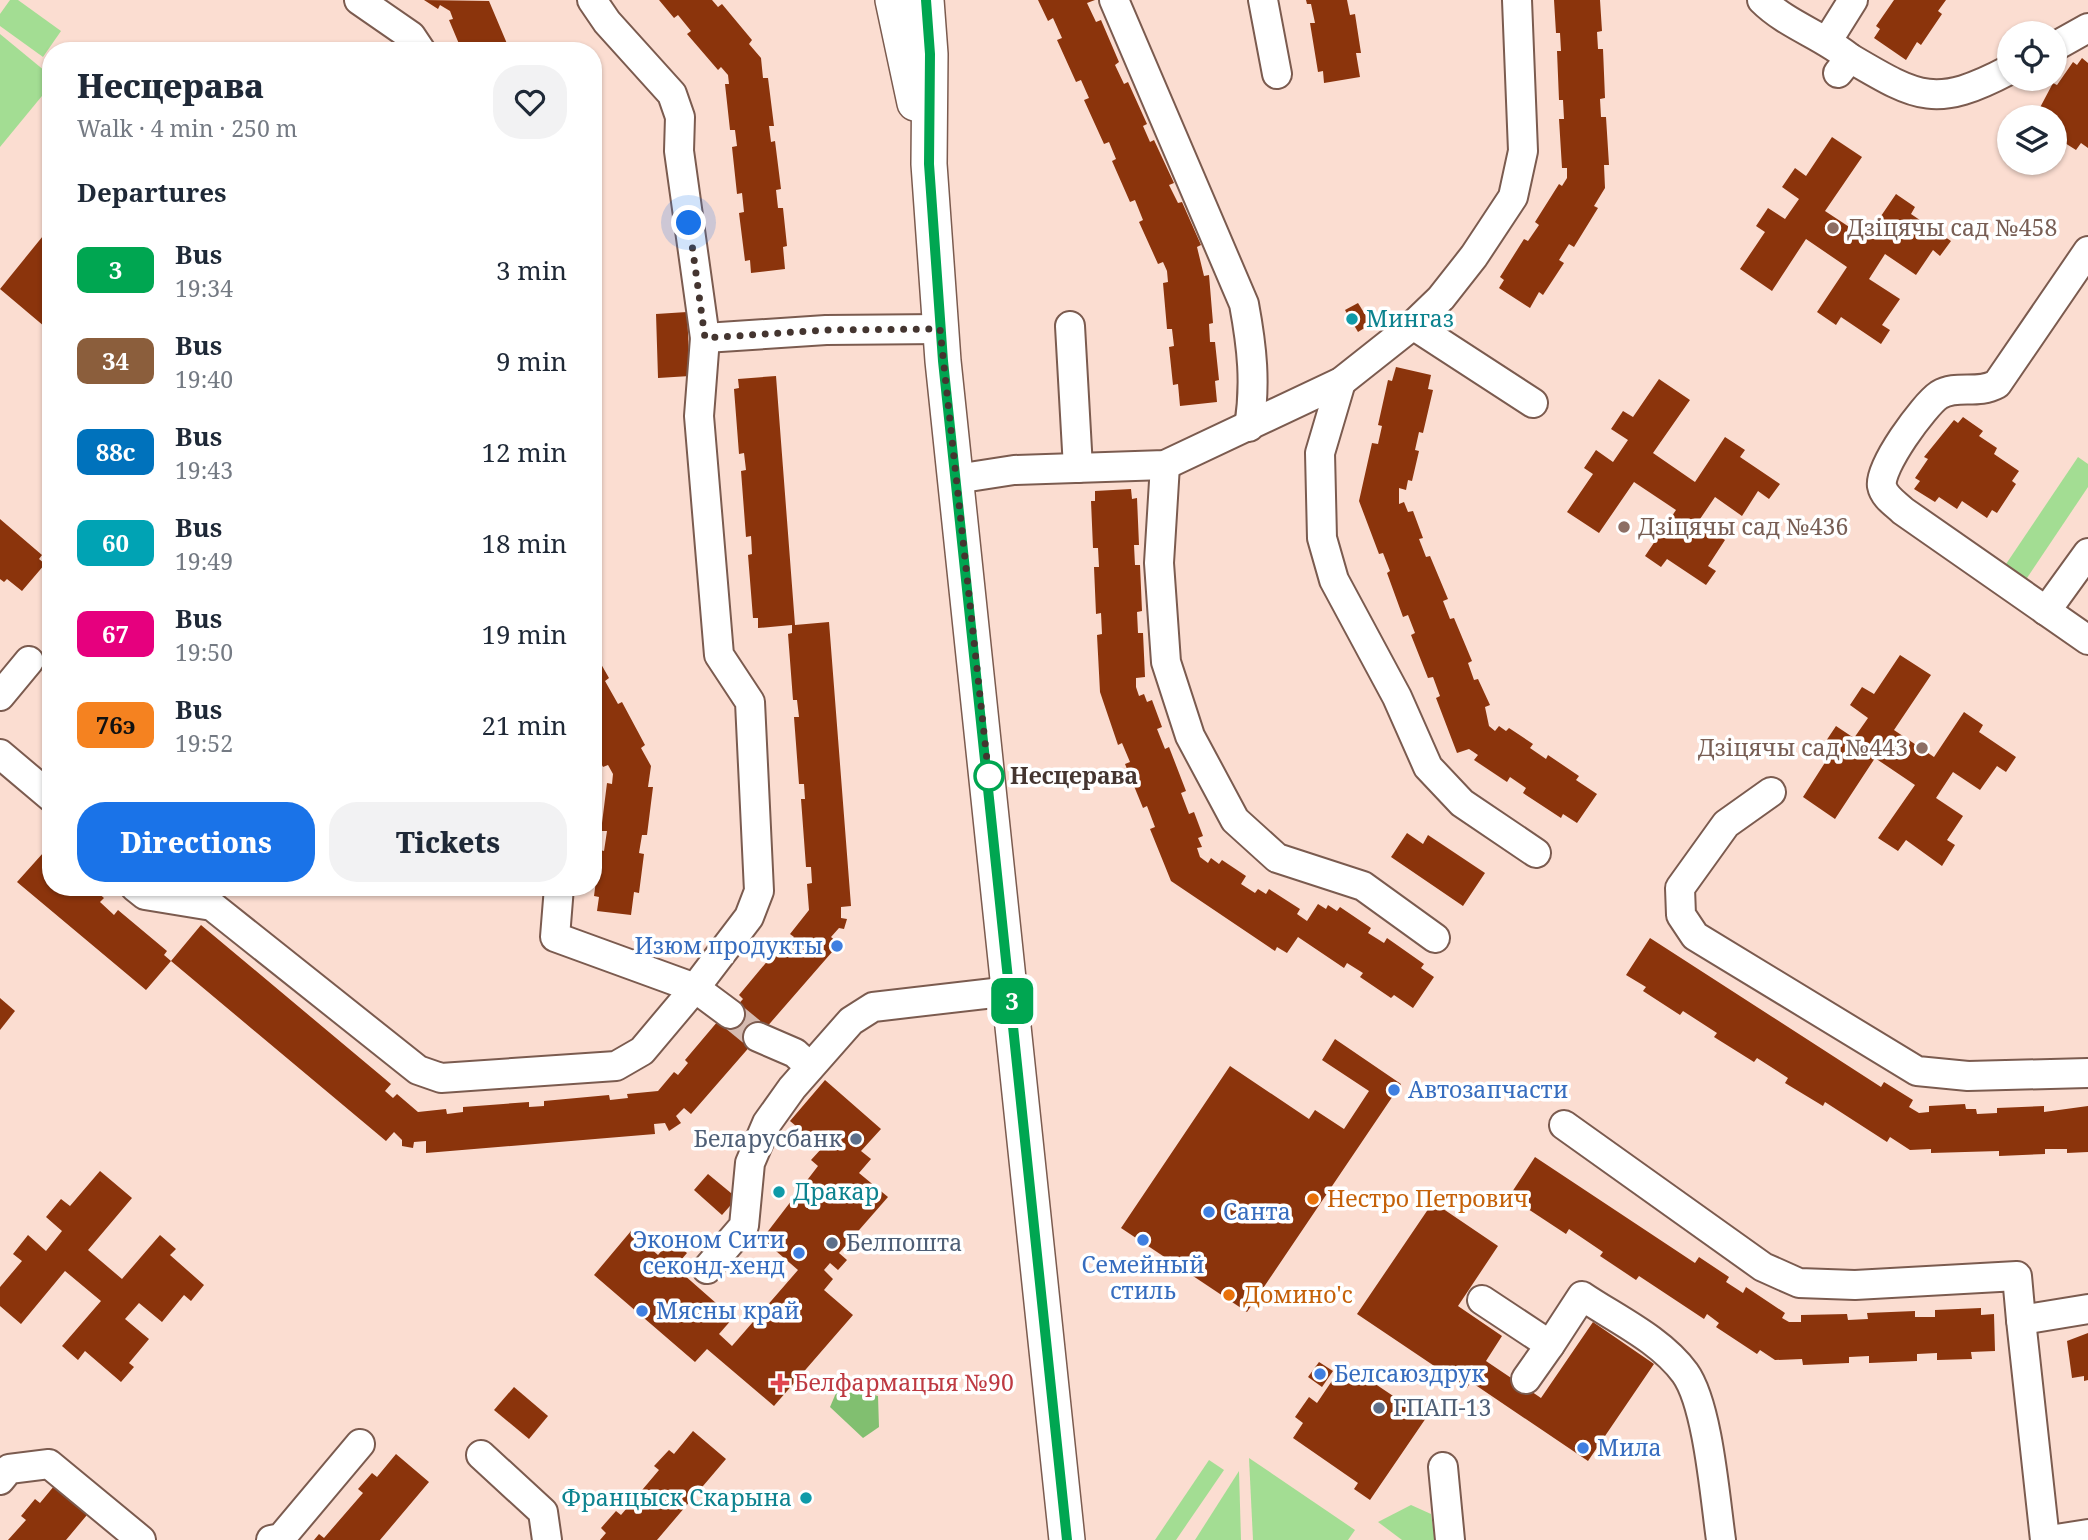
<!DOCTYPE html>
<meta charset="utf-8">
<style>
:root{--surface:#fff;--page:#f2f2f3;--text:#1f2937;--muted:#747a83;--accent:#1a73e8}
body{margin:0;font-family:"Noto Serif",serif;background:var(--page);color:var(--text);height:100vh;display:flex;flex-direction:column;font-size:26px;white-space:nowrap}
*{box-sizing:border-box;margin:0}
p{font-size:23px;color:var(--muted)}
.icon{flex:none;width:38px;height:38px;fill:none;stroke:currentColor;stroke-width:2;stroke-linecap:round;stroke-linejoin:round}
.map{position:relative;flex:1;overflow:hidden}
.sheet{position:absolute;left:42px;top:42px;width:560px;height:854px;display:flex;flex-direction:column;background:var(--surface);border-radius:28px;box-shadow:0 2px 5px #0004}
.sheet>*{flex:none}
.badge{padding:0 14px;border-radius:10px;font-size:24px;line-height:46px}
.tools{position:absolute;left:1997px;top:21px;display:grid;gap:14px}
.tools a{display:grid;place-items:center;width:70px;height:70px;border-radius:50%;background:var(--surface);box-shadow:0 2px 5px #0004;font-size:35px}
.you{position:absolute;width:35px;height:35px;margin:-18px;border:5px solid #fff;border-radius:50%;background:#1a73e8;box-shadow:0 0 0 10px #1a73e833}
.map>.badge{position:absolute;translate:-50% -50%;box-shadow:0 0 0 4px #fff}
h2{padding:0 35px;font-size:26px;line-height:63px}
.round{display:grid;place-items:center;flex:none;width:74px;height:74px;border-radius:28px;background:var(--page)}
.summary{display:flex;align-items:center;justify-content:space-between;height:119px;padding:0 35px}
h1{font-size:33px;font-weight:800;line-height:52px}
.button{display:flex;gap:14px;margin-top:auto;padding:14px 35px}
.button a{flex:1;height:80px;border-radius:28px;background:var(--accent);color:#fff;font-size:28px;font-weight:800;line-height:80px;text-align:center}
.button a+a{background:var(--page);color:var(--text)}
ul{padding:0;list-style:none}
li{display:flex;align-items:center;gap:21px;height:91px;padding:0 35px}
li div{flex:1}
li b{display:block;font-size:26px}
li em{font-style:normal}
li .badge{min-width:77px;font-weight:700;text-align:center}
.map>svg:first-child{display:block}
.green{fill:#a3dd93}
.forest{fill:#81bf70}
.building{fill:#8b340c}
.lines{fill:none;stroke-linecap:round;stroke-linejoin:round}
.minor-tunnel{stroke:#d6bbb1;stroke-width:28;stroke-dasharray:28 14;stroke-linecap:butt}
.minor-casing{stroke:#7b5b4f;stroke-width:32}
.major-casing{stroke:#7b5b4f;stroke-width:38}
.minor{stroke:#fff;stroke-width:28}
.major{stroke:#fff;stroke-width:35}
.line-casing{stroke:#fff;stroke-width:16}
.line{stroke:#00a651;stroke-width:10}
.walk{stroke:#443530;stroke-width:7;stroke-dasharray:0 12.6}
.education-dot{fill:#8d6e63;stroke:#fff;stroke-width:2.5}
.culture-dot{fill:#0f9aa8;stroke:#fff;stroke-width:2.5}
.stop-dot{fill:#fff;stroke:#00a651;stroke-width:3.5}
.shop-dot{fill:#3f7fe0;stroke:#fff;stroke-width:2.5}
.service-dot{fill:#5c6f8a;stroke:#fff;stroke-width:2.5}
.food-dot{fill:#e8710a;stroke:#fff;stroke-width:2.5}
.health-dot{fill:#e0444e;stroke:#fff;stroke-width:2.5}
.labels{text-anchor:middle;stroke-width:7;stroke-linejoin:round;paint-order:stroke}
.education-label{font-size:23px;fill:#785e54;stroke:#fff;text-anchor:start}
.culture-label{font-size:23px;fill:#0d838f;stroke:#fff;text-anchor:start}
.stop-label{font-size:23px;font-weight:bold;fill:#443530;stroke:#fff;text-anchor:start}
.shop-label{font-size:23px;fill:#366cbe;stroke:#fff;text-anchor:start}
.service-label{font-size:23px;fill:#4e5e75;stroke:#fff;text-anchor:start}
.food-label{font-size:23px;fill:#c56008;stroke:#fff;text-anchor:start}
.health-label{font-size:23px;fill:#be3a42;stroke:#fff;text-anchor:start}
</style>
<div class="map">
<svg width="2088" height="1540" viewBox="0 0 2088 1540">
<rect width="100%" height="100%" fill="#fbddd1"/>
<g class="green">
<path d="M10 0H18L61 31 43 57 0 26V14Z"/>
<path d="M0 34 51 76V85L0 147Z"/>
<path d="M2078 457 2088 464V487L2023 584 2002 570Z"/>
<path d="M1249 1458 1355 1530 1348 1540H1253Z"/>
<path d="M1209 1460 1224 1470 1176 1540H1155Z"/>
<path d="M1239 1471 1241 1540H1195Z"/>
<path d="M1411 1505 1431 1514 1435 1540H1402L1378 1522Z"/>
</g>
<path class="forest" d="M839 1386 878 1396 879 1427 863 1438 830 1407Z"/>
<g class="building">
<path d="M424 0 489 1 508 46 503 48 505 51H462L449 20 453 19 450 11 440 5 438 9Z"/>
<path d="M659 0H712L718 7 722 4 752 40 749 44 761 58 763 78H768L774 126H769L771 142 775 141 781 189 776 190 778 208H783L787 246 783 247 785 269 751 273 750 260 745 261 739 213 744 212 742 193 737 194 732 147 737 146 735 130H730L725 84H729L728 75 721 67 718 70 687 34 691 31 678 15 674 18Z"/>
<path d="M1038 0H1095L1087 3 1096 22 1101 20 1119 62 1115 65 1124 84 1128 82 1147 124 1143 126 1150 142 1154 140 1174 183 1169 185 1178 203 1182 202 1201 245 1197 247 1204 276 1209 275 1213 323 1209 324 1210 342H1215L1219 380 1215 381 1217 402 1180 406 1178 384 1173 385 1169 347 1174 346 1172 329H1167L1163 283 1168 282 1167 271 1163 262 1158 264 1139 222 1143 220 1135 200 1130 202 1112 161 1116 159 1109 142 1104 144 1084 100 1089 98 1081 80 1076 82 1057 40 1062 38 1053 18 1048 21Z"/>
<path d="M1306 0H1347L1350 15 1355 14 1361 53H1356L1360 77 1324 83 1323 71 1318 72 1310 23H1315L1311 4H1307Z"/>
<path d="M1554 0H1600L1602 31 1597 32 1598 49H1603L1605 98 1600 99 1601 117H1606L1609 165H1604L1605 188 1594 206 1598 208 1574 247 1569 244 1559 260 1564 263 1543 295 1539 292 1530 308 1499 288 1504 280 1500 277 1524 239 1528 241 1539 225 1535 222 1559 184 1562 186 1567 178V168H1562L1559 119H1564L1563 100H1559L1557 51H1561L1560 33H1556Z"/>
<path d="M1894 0H1946L1938 11 1942 14 1921 45 1917 42 1906 60 1874 38 1880 29 1876 26Z"/>
<path d="M2082 58 2088 63V148L2081 143 2076 150 2057 138 2054 142V117H2035L2053 83 2057 85 2073 62 2077 65Z"/>
<path d="M1832 137 1862 157 1825 211 1866 238 1896 194 1915 207 1911 214 1951 241 1940 256 1933 250 1916 275 1885 254 1869 279 1900 299 1882 325 1890 330 1881 344 1841 317 1836 325 1817 312 1847 267 1806 239 1772 291 1740 269 1765 232 1756 226 1768 208 1785 219 1799 199 1782 187 1795 168 1806 176Z"/>
<path d="M51 226V332L0 289Z"/>
<path d="M1358 303 1371 324 1358 332 1345 310Z"/>
<path d="M687 312 690 376 658 378 656 314Z"/>
<path d="M1396 367 1431 375 1428 389 1433 390 1423 433 1419 432 1415 450 1419 451 1412 481 1408 480 1406 490 1399 488V504L1404 502 1408 512 1413 511 1423 538 1419 539 1426 557 1430 556 1448 599 1443 601 1450 619 1454 618 1472 661 1468 663 1474 680 1478 679 1490 705 1485 707 1489 726 1495 731 1499 726 1506 731 1509 728 1533 744 1530 748 1546 759 1548 755 1579 776 1576 780 1597 794 1577 823 1563 814 1561 818 1523 793 1526 788 1510 777 1507 782 1474 760 1478 755 1469 749 1457 753 1436 698 1440 696 1433 677 1428 678 1411 635 1415 633 1408 615 1403 617 1387 573 1390 571 1383 553 1379 554 1359 501 1372 443 1378 444 1382 426 1378 425 1388 380 1392 381Z"/>
<path d="M776 376 795 625 829 622 851 906 841 907V918L847 919 844 929 839 928 831 937 839 944 691 1114 684 1108 676 1116 681 1123 669 1131 665 1123 654 1124 655 1134 426 1153V1141L414 1142 413 1148 402 1146V1140L394 1132 386 1141 171 961 201 925 391 1084 385 1091 393 1098 397 1094 418 1112 446 1109 447 1114 463 1112V1107L529 1102V1107L544 1106V1101L609 1095 610 1100 628 1098 627 1094 658 1091 674 1072 678 1075 688 1063 685 1060 729 1008 732 1011 743 999 739 995 780 946 784 949 794 937 790 934 809 910 807 884 812 883 811 867H806L801 799H805L804 784H799L794 717H799L797 700H793L788 634 792 633V625L758 628V618H753L748 555 752 554 751 536 746 537 741 471 746 470 744 453 739 454 734 389 739 388 738 379Z"/>
<path d="M1659 379 1690 400 1653 453 1695 482 1725 437 1745 450 1740 457 1780 484 1769 499 1758 491 1742 516 1715 497 1698 522 1725 540 1708 566 1716 571 1706 585 1667 559 1661 567 1645 556 1676 510 1634 482 1599 533 1567 512 1593 474 1584 468 1596 450 1613 462 1628 440 1611 429 1623 411 1633 417Z"/>
<path d="M1963 417 1983 431 1979 436 1997 448 1994 454 2019 471 2012 481 2016 484 1997 513 1992 510 1987 518 1962 501 1957 509 1939 497 1935 502 1914 489 1920 481 1915 478 1928 459 1924 457 1954 420 1958 423Z"/>
<path d="M1131 489 1132 499 1137 498 1139 545H1134L1135 565H1140L1142 611 1137 612 1138 633H1143L1145 677 1136 678V687L1139 696 1144 694 1147 702 1152 700 1162 727 1157 729 1165 749 1169 747 1186 791 1181 793 1189 814 1194 812 1203 836 1198 838 1202 847 1197 848 1200 857 1208 863 1211 858 1219 864 1222 860 1246 876 1241 884 1255 893 1258 889 1266 894 1269 889 1300 909 1297 914 1307 921 1318 904 1326 909 1328 905 1337 911 1340 907 1371 928 1368 933 1384 943 1387 938 1424 964 1421 968 1434 977 1413 1008 1394 995 1391 998 1360 977 1363 973 1347 963 1344 968 1298 937 1287 953 1277 947 1275 951 1171 881 1150 829 1155 827 1147 806 1143 808 1125 764 1130 762 1122 743 1118 745 1100 692 1097 635 1102 634 1101 613 1096 614 1094 567H1099L1098 548H1093L1091 501H1095V491Z"/>
<path d="M0 519 42 555 39 559 45 564 22 591 7 579 4 582 0 579Z"/>
<path d="M593 650 609 678 605 681 618 704 622 702 645 745 641 748 651 766 648 787H653L647 835H642L639 853 644 854 639 893 634 892 631 915 597 911 599 897 594 896 600 850 604 851 607 831H601L607 783 612 784 613 774 608 765 603 767 593 748Z"/>
<path d="M1900 655 1931 675 1894 730 1934 757 1964 712 1983 725 1979 732 2016 757 2006 772 1997 766 1980 790 1953 772 1936 798 1963 816 1947 840 1955 845 1942 866 1906 840 1898 851 1878 838 1915 785 1875 758 1835 819 1803 797 1833 750 1824 744 1836 726 1854 738 1868 718 1850 705 1862 687 1874 694Z"/>
<path d="M1407 833 1423 844 1428 835 1485 873 1463 906 1391 857Z"/>
<path d="M43 853 51 859V887H91L104 898 100 902 114 915 118 910 167 951 164 955 171 961 146 990 17 882Z"/>
<path d="M1650 938 1881 1087 1884 1082 1913 1100 1909 1107 1919 1113 1929 1112V1106L1965 1104 1966 1109H1976L1977 1114 1997 1113V1108L2044 1106V1112L2088 1106V1152L2067 1153V1149H2045V1154L1999 1156V1151L1931 1153V1149L1910 1150 1890 1137 1887 1142 1825 1102 1823 1106 1785 1083 1788 1078 1757 1058 1754 1062 1714 1037 1717 1033 1683 1011 1680 1015 1643 991 1646 987 1626 975Z"/>
<path d="M0 998 15 1011 0 1030Z"/>
<path d="M1335 1039 1401 1084 1247 1312 1121 1228 1230 1066 1309 1119 1315 1110 1344 1129 1369 1091 1322 1060Z"/>
<path d="M825 1080 881 1129 861 1151 871 1159 859 1173 888 1197 839 1253 847 1260 838 1270 830 1263 824 1270 833 1279 824 1290 853 1315 774 1406 707 1349 695 1362 594 1275 631 1231 658 1255 671 1240 687 1253 675 1267 733 1318 719 1334 732 1346 798 1270 762 1239 818 1166 811 1160 822 1148 790 1121Z"/>
<path d="M1535 1157 1695 1263 1699 1257 1729 1277 1726 1282 1743 1293 1746 1287 1785 1313 1782 1318 1789 1322H1801V1315L1847 1314 1848 1320 1868 1319 1867 1313 1915 1311V1317H1935V1310L1981 1308V1315L1994 1314 1995 1351 1971 1352 1972 1359 1937 1360V1353L1917 1354V1361L1869 1363V1356L1849 1357V1363L1803 1365 1802 1359 1775 1360 1760 1350 1757 1354 1716 1327 1719 1323 1707 1314 1704 1319 1639 1276 1636 1280 1600 1256 1603 1252 1569 1229 1566 1234 1528 1209 1531 1204 1512 1192Z"/>
<path d="M100 1171 132 1198 88 1250 122 1279 160 1235 176 1249 170 1255 204 1285 191 1301 184 1295 162 1322 139 1303 125 1319 149 1339 129 1363 134 1367 121 1382 85 1351 78 1360 62 1346 101 1301 65 1271 21 1324 0 1306V1287L22 1261 13 1254 28 1235 46 1251 62 1231 46 1217 61 1199 70 1206Z"/>
<path d="M708 1174 737 1198 722 1215 694 1190Z"/>
<path d="M1433 1202 1498 1246 1458 1306 1502 1336 1486 1361 1541 1398 1593 1322 1654 1364 1588 1461 1471 1382 1467 1388 1357 1314Z"/>
<path d="M2088 1333V1380L2084 1381V1376L2072 1378 2067 1341Z"/>
<path d="M1319 1362 1333 1371 1322 1387 1308 1377Z"/>
<path d="M1344 1363 1426 1418 1370 1500 1354 1489 1358 1483 1293 1438 1303 1423 1295 1417 1309 1397 1317 1403Z"/>
<path d="M514 1387 548 1416 529 1439 494 1410Z"/>
<path d="M693 1431 726 1459 657 1540H600L606 1533 601 1528 616 1511 621 1515 659 1470 654 1466 669 1450 674 1454Z"/>
<path d="M396 1454 429 1482 380 1540H314L319 1534 324 1538 363 1493 358 1489 372 1473 377 1477Z"/>
<path d="M59 1480 92 1509 66 1540H8L26 1520 21 1516 35 1499 40 1503Z"/>
</g>
<g class="lines">
<path class="minor-tunnel" d="M730 1014 758 1037"/>
<g class="minor-casing">
<g id="minor">
<path d="M359 0 411 36 421 51"/>
<path d="M592 0 607 22 672 94 680 117 679 151 705 338 826 330 941 329"/>
<path d="M1114 0 1244 304C1252 347 1256 384 1249 427"/>
<path d="M1263 0 1277 74"/>
<path d="M1762 0C1787 25 1822 35 1850 58L1838 73"/>
<path d="M1828 40 1853 0"/>
<path d="M2054 47 2088 28"/>
<path d="M1850 58C1918 98 1935 109 2009 70"/>
<path d="M2088 251 1997 384C1977 395 1957 384 1939 395 1924 405 1878 468 1882 486 1884 497 1896 504 1903 511L2088 640"/>
<path d="M1413 325 1533 403"/>
<path d="M1070 326 1078 468"/>
<path d="M1341 382 1320 453 1322 538 1334 580 1397 697 1428 767 1462 803 1536 853"/>
<path d="M1165 465 1159 563 1166 662 1190 736 1235 820 1277 858 1363 886 1435 938"/>
<path d="M956 479 1014 470 1165 465 1341 382 1413 325 1441 298 1474 256 1513 197 1523 151 1517 0"/>
<path d="M2046 611 2088 553"/>
<path d="M0 696 29 661"/>
<path d="M0 754 51 797"/>
<path d="M1771 792 1726 824 1680 888 1681 915 1695 936 1917 1071 1968 1076 2088 1073"/>
<path d="M135 887 145 895 212 906 418 1070 441 1078 616 1066 642 1051 695 988 730 1014"/>
<path d="M559 887 555 937 695 988 749 917 759 891 750 702 719 655 699 416 705 338"/>
<path d="M758 1037 795 1053 810 1067"/>
<path d="M1564 1125 1763 1267 1799 1283 1855 1285 2017 1276 2021 1320 2088 1309"/>
<path d="M707 1269 744 1226 750 1163 767 1123 792 1088 851 1021 873 1007 1011 991"/>
<path d="M1482 1300 1550 1345 1582 1296C1616 1319 1660 1339 1685 1373 1708 1405 1715 1498 1721 1540"/>
<path d="M2021 1320 2045 1540"/>
<path d="M1526 1379 1550 1345"/>
<path d="M481 1455 543 1512 547 1540"/>
<path d="M1443 1467 1450 1540"/>
<path d="M0 1480 9 1469 49 1464 141 1540"/>
<path d="M271 1540 281 1538 360 1444"/>
<path d="M2050 1540 2088 1534"/>
</g>
</g>
<g class="major-casing">
<g id="major">
<path d="M893 0 915 103"/>
<path d="M926 0 930 54 929 164 943 361 1067 1540"/>
</g>
</g>
<use href="#minor" class="minor"/>
<use href="#major" class="major"/>
</g>
<g class="lines">
<g class="line-casing">
<path id="line" d="M926 0 930 54 929 164 943 361 1067 1540"/>
</g>
<use href="#line" class="line"/>
<path class="walk" d="M689 223 705 338 826 330 940 329 989 779V776"/>
</g>
<g class="education-dot">
<circle cx="1833" cy="228" r="7"/>
<circle cx="1624" cy="527" r="7"/>
<circle cx="1922" cy="748" r="7"/>
</g>
<g class="culture-dot">
<circle cx="1352" cy="319" r="7"/>
<circle cx="779" cy="1192" r="7"/>
<circle cx="806" cy="1498" r="7"/>
</g>
<circle class="stop-dot" cx="989" cy="776" r="14"/>
<g class="shop-dot">
<circle cx="837" cy="946" r="7"/>
<circle cx="1394" cy="1090" r="7"/>
<circle cx="1209" cy="1212" r="7"/>
<circle cx="1143" cy="1240" r="7"/>
<circle cx="799" cy="1253" r="7"/>
<circle cx="642" cy="1311" r="7"/>
<circle cx="1320" cy="1374" r="7"/>
<circle cx="1583" cy="1448" r="7"/>
</g>
<g class="service-dot">
<circle cx="856" cy="1139" r="7"/>
<circle cx="832" cy="1243" r="7"/>
<circle cx="1379" cy="1408" r="7"/>
</g>
<g class="food-dot">
<circle cx="1313" cy="1199" r="7"/>
<circle cx="1229" cy="1295" r="7"/>
</g>
<path class="health-dot" d="M776.5 1372.5h7v7h7v7h-7v7h-7v-7h-7v-7h7z"/>
<g class="labels">
<g class="education-label">
<text x="1847" y="236">Дзіцячы сад №458</text>
<text x="1638" y="535">Дзіцячы сад №436</text>
<text x="1908" y="756" text-anchor="end">Дзіцячы сад №443</text>
</g>
<g class="culture-label">
<text x="1366" y="327">Мингаз</text>
<text x="793" y="1200">Дракар</text>
<text x="792" y="1506" text-anchor="end">Францыск Скарына</text>
</g>
<g class="stop-label">
<text x="1010" y="784">Несцерава</text>
</g>
<g class="shop-label">
<text x="823" y="954" text-anchor="end">Изюм продукты</text>
<text x="1408" y="1098">Автозапчасти</text>
<text x="1223" y="1220">Санта</text>
<text x="785" y="1248" text-anchor="end">Эконом Сити<tspan x="785" dy="26">секонд-хенд</tspan></text>
<text x="1143" y="1273" text-anchor="middle">Семейный<tspan x="1143" dy="26">стиль</tspan></text>
<text x="656" y="1319">Мясны край</text>
<text x="1334" y="1382">Белсаюздрук</text>
<text x="1597" y="1456">Мила</text>
</g>
<g class="service-label">
<text x="842" y="1147" text-anchor="end">Беларусбанк</text>
<text x="846" y="1251">Белпошта</text>
<text x="1393" y="1416">ГПАП-13</text>
</g>
<g class="food-label">
<text x="1327" y="1207">Нестро Петрович</text>
<text x="1243" y="1303">Домино'c</text>
</g>
<g class="health-label">
<text x="794" y="1391">Белфармацыя №90</text>
</g>
</g>
</svg>
<div class="tools">
<a><svg class="icon" aria-label="locate" viewBox="0 0 24 24"><circle cx="12" cy="12" r="6"/><path d="M12 2v4M12 18v4M2 12h4M18 12h4"/></svg></a>
<a><svg class="icon" aria-label="layers" viewBox="0 0 24 24"><path d="M12 4l9 5-9 5-9-5zM3 14l9 5 9-5"/></svg></a>
</div>
<div class="you" style="left:689px;top:223px"></div>
<b class="badge" style="left:1012px;top:1001px;background:#00a651;color:#fff">3</b>
<section class="sheet">
<div class="summary"><div><h1>Несцерава</h1><p>Walk · 4 min · 250 m</p></div><a class="round"><svg class="icon" aria-label="heart" viewBox="0 0 24 24"><path d="M12 20l-8-8c-3-5 5-10 8-4 3-6 11-1 8 4z"/></svg></a></div>
<h2>Departures</h2>
<ul>
<li><span class="badge" style="background:#00a651;color:#fff">3</span><div><b>Bus</b><p>19:34</p></div><em>3 min</em></li>
<li><span class="badge" style="background:#8b5e3c;color:#fff">34</span><div><b>Bus</b><p>19:40</p></div><em>9 min</em></li>
<li><span class="badge" style="background:#0072bc;color:#fff">88с</span><div><b>Bus</b><p>19:43</p></div><em>12 min</em></li>
<li><span class="badge" style="background:#00a3b4;color:#fff">60</span><div><b>Bus</b><p>19:49</p></div><em>18 min</em></li>
<li><span class="badge" style="background:#e6007e;color:#fff">67</span><div><b>Bus</b><p>19:50</p></div><em>19 min</em></li>
<li><span class="badge" style="background:#f58220;color:#111">76э</span><div><b>Bus</b><p>19:52</p></div><em>21 min</em></li>
</ul>
<div class="button"><a>Directions</a><a>Tickets</a></div>
</section>
</div>
